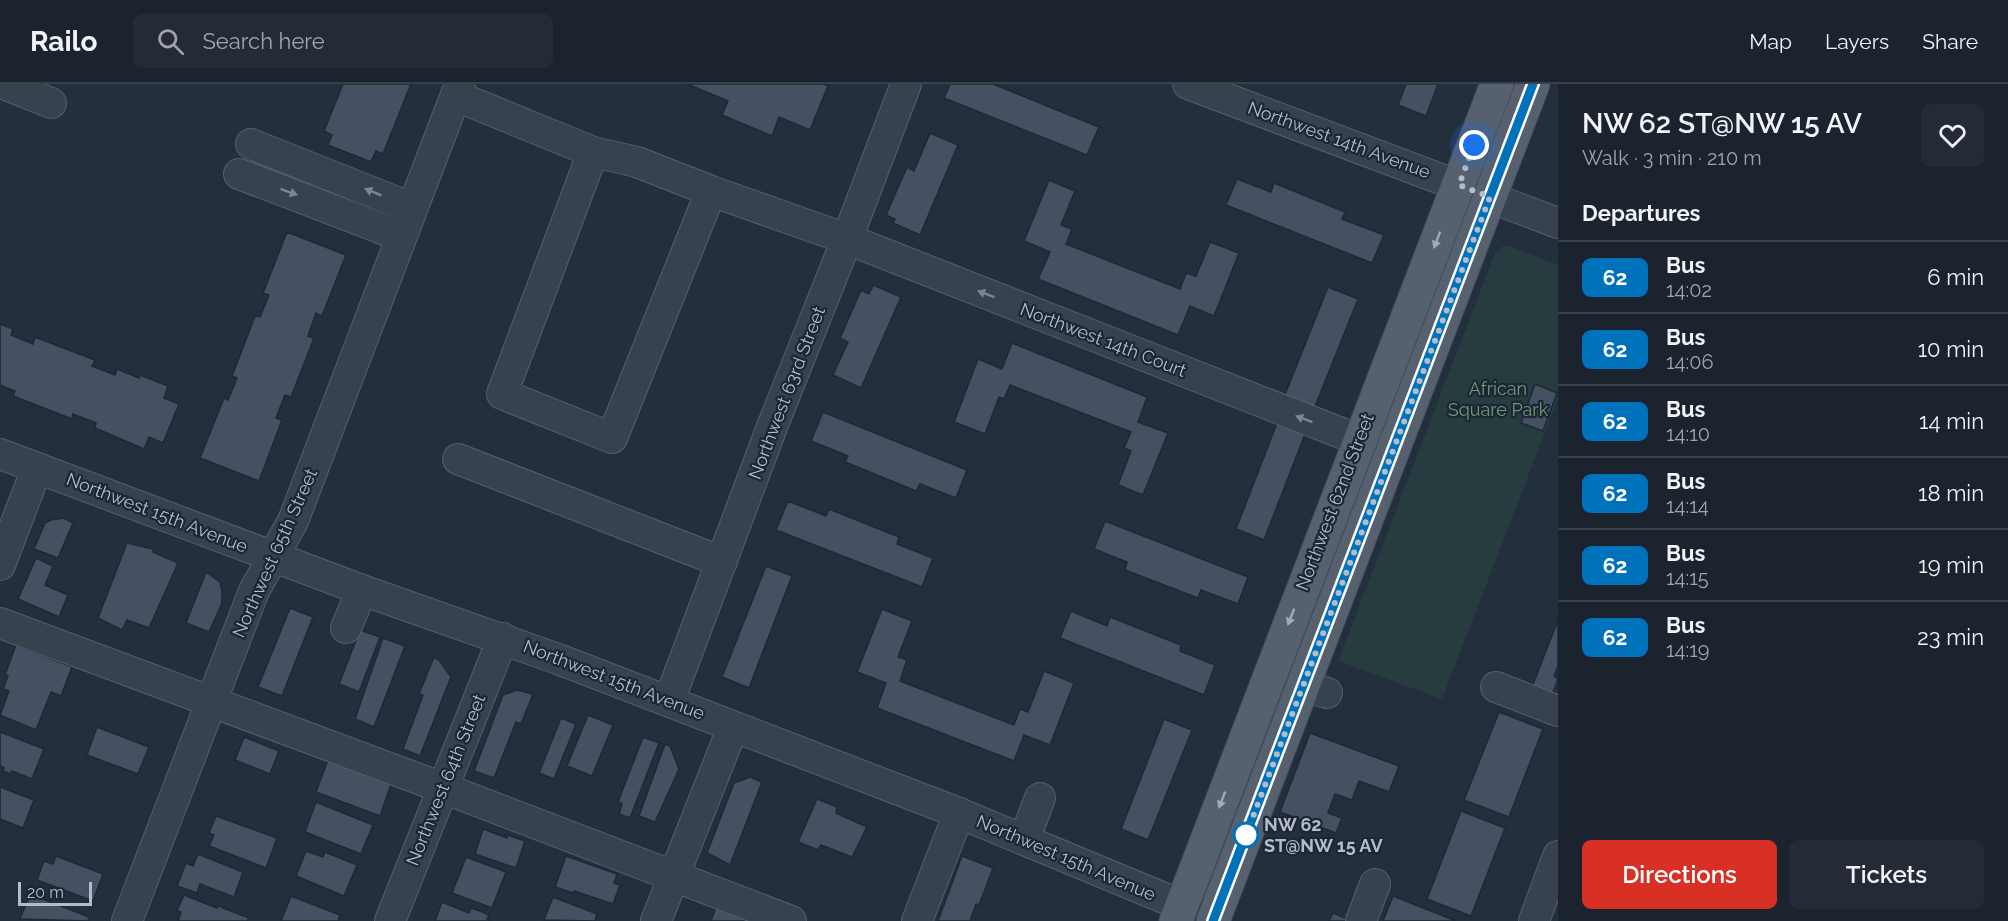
<!DOCTYPE html>
<meta charset="utf-8">
<style>
:root{--surface:#1b232e;--page:#242b36;--text:#f1f3f6;--muted:#a0a4aa;--line:#39404a;--accent:#d93025}
body{margin:0;font-family:Raleway,sans-serif;background:var(--page);color:var(--text);height:100vh;display:flex;flex-direction:column;font-size:22px;white-space:nowrap}
*{box-sizing:border-box;margin:0}
p{font-size:20px;color:var(--muted)}
.icon{flex:none;width:33px;height:33px;fill:none;stroke:currentColor;stroke-width:2;stroke-linecap:round;stroke-linejoin:round}
.map{position:relative;flex:1;overflow:hidden}
.details{display:flex;flex-direction:column;background:var(--surface);width:450px}
.details>*{flex:none}
.badge{padding:0 12px;border-radius:9px;font-size:21px;line-height:39px}
.scale{position:absolute;left:18px;bottom:15px;width:74px;box-sizing:border-box;padding-left:6px;border:3px solid #b4bcc9;border-top:0;font-size:16px;line-height:21px;white-space:nowrap;color:#b4bcc9;-webkit-text-stroke:4px #1d2633;paint-order:stroke}
.you{position:absolute;width:30px;height:30px;margin:-15px;border:4px solid #fff;border-radius:50%;background:#1a73e8;box-shadow:0 0 0 9px #1a73e833}
.map>.badge{position:absolute;translate:-50% -50%;box-shadow:0 0 0 3px #fff}
h2{padding:0 24px;font-size:22px;line-height:54px}
.round{display:grid;place-items:center;flex:none;width:63px;height:63px;border-radius:9px;background:var(--page)}
.head{display:flex;align-items:center;justify-content:space-between;height:102px;padding:0 24px}
h1{font-size:28px;font-weight:600;line-height:45px}
.cta{display:flex;gap:12px;margin-top:auto;padding:12px 24px}
.cta a{flex:1;height:69px;border-radius:9px;background:var(--accent);color:#fff;font-size:24px;font-weight:600;line-height:69px;text-align:center}
.cta a+a{background:var(--page);color:var(--text)}
ul{padding:0;list-style:none}
li{display:flex;align-items:center;gap:18px;height:72px;padding:0 24px;border-top:2px solid var(--line)}
li div{flex:1}
li b{display:block;font-size:22px}
li em{font-style:normal}
li .badge{min-width:66px;font-weight:700;text-align:center}
header{display:flex;align-items:center;gap:36px;box-sizing:border-box;height:84px;padding:0 30px;background:var(--surface);border-bottom:2px solid var(--line)}
header strong{font-size:28px}
nav{display:flex;gap:33px;margin-inline-start:auto;font-size:21px}
.search{width:420px;height:54px;background:var(--page);display:flex;align-items:center;gap:15px;box-sizing:border-box;padding:0 21px;border-radius:9px;color:var(--muted);font-size:22px}
main{display:flex;flex:1;min-height:0}
.map>svg:first-child{display:block}
.green{fill:#263c3f}
.building{fill:#455162;stroke:#1f2835;stroke-width:1.5}
.lines{fill:none;stroke-linecap:round;stroke-linejoin:round}
.minor-casing{stroke:#565f6c;stroke-width:32}
.major-casing{stroke:#414a57;stroke-width:35}
.minor{stroke:#38414e;stroke-width:30}
.major{stroke:#56606e;stroke-width:33}
.oneway{fill:#7c8592}
.oneway2{fill:#a1aab7}
.line-casing{stroke:#fff;stroke-width:14}
.line{stroke:#0072bc;stroke-width:9}
.walk{stroke:#b4bcc9;stroke-width:6;stroke-dasharray:0 10.8}
.stop-dot{fill:#fff;stroke:#0072bc;stroke-width:3}
.labels{text-anchor:middle;stroke-width:4.5;stroke-linejoin:round;paint-order:stroke}
.street-label{font-size:18px;fill:#b4bcc9;stroke:#1d2633}
.park-label{font-size:18px;fill:#6b9a76;stroke:#1d2633}
.stop-label{font-size:18px;font-weight:bold;fill:#b4bcc9;stroke:#1d2633;text-anchor:start}
</style>
<header>
<strong>Railo</strong>
<div class="search"><svg class="icon" aria-label="search" viewBox="0 0 24 24"><circle cx="10" cy="10" r="6"/><path d="M15 15l6 6"/></svg>Search here</div>
<nav><a>Map</a><a>Layers</a><a>Share</a></nav>
</header>
<main>
<div class="map">
<svg width="1558" height="837" viewBox="0 0 1558 837">
<rect width="100%" height="100%" fill="#242f3e"/>
<path class="green" d="M1503 162H1509L1558 181V315L1442 615 1338 577 1495 169Z"/>
<g class="building">
<path d="M343 0H411L383 70 376 67 371 78 328 61 332 51 324 47Z"/>
<path d="M687 0H824L828 2 810 46 779 33 772 52 722 31 728 17Z"/>
<path d="M950 0H993L1099 43 1087 71 944 14Z"/>
<path d="M1406 0H1438L1426 32 1398 21Z"/>
<path d="M930 49 958 61 920 151 893 139 895 135 886 131 907 83 914 87Z"/>
<path d="M1237 95 1271 108 1274 99 1345 128 1342 135 1384 151 1372 179 1226 121Z"/>
<path d="M1049 96 1075 107 1061 141 1072 145 1066 160 1180 205 1186 189 1196 192 1210 158 1239 169 1214 232 1190 222 1178 251 1038 195 1050 168 1024 157Z"/>
<path d="M287 148 346 171 322 232 316 229 308 252 314 254 291 313 285 311 276 334 282 336 259 397 200 374 224 314 228 316 237 294 232 292 255 232 260 233 269 211 263 209Z"/>
<path d="M873 201 901 213 861 304 833 291 848 258 840 254 861 206 869 210Z"/>
<path d="M1328 203 1358 215 1314 325 1284 313Z"/>
<path d="M0 240 13 245 11 251 33 260 35 253 95 276 92 282 115 291 117 285 139 294 140 291 168 302 164 314 179 320 163 359 149 353 144 365 95 344 96 339 73 330 72 335 13 312 15 307 0 301Z"/>
<path d="M1012 259 1147 313 1138 338 1168 349 1143 411 1118 401 1131 367 1124 364 1131 348 1010 301 1004 315 999 313 985 350 954 338 978 275 1002 285Z"/>
<path d="M1535 300 1557 309 1543 347 1521 339Z"/>
<path d="M823 328 967 386 956 414 920 400 916 407 845 378 848 372 811 357Z"/>
<path d="M1279 334 1307 345 1264 456 1236 445Z"/>
<path d="M788 417 826 432 829 425 899 453 897 460 933 474 922 503 776 446Z"/>
<path d="M64 434 73 439 58 474 34 465 45 439 51 436Z"/>
<path d="M1105 437 1248 493 1238 520 1201 506 1198 514 1125 486 1127 478 1094 465Z"/>
<path d="M127 459 153 465V468L178 479 149 544 127 536 122 546 98 534Z"/>
<path d="M36 474 53 482 45 501 68 511 59 533 18 515Z"/>
<path d="M766 482 792 492 749 604 722 593Z"/>
<path d="M206 488 220 498 222 507V519L209 548 186 539Z"/>
<path d="M290 524 313 533 282 612 258 603Z"/>
<path d="M882 525 912 537 898 573 907 576 900 597 1014 641 1020 625 1028 628 1044 587 1074 599 1050 661 1024 651 1014 677 877 624 886 599 857 588Z"/>
<path d="M1071 527 1107 542 1110 533 1181 561 1180 567 1215 581 1204 611 1060 554Z"/>
<path d="M1558 536V582L1554 592 1558 595 1552 611 1532 603Z"/>
<path d="M360 546 380 553 359 608 339 600Z"/>
<path d="M383 554 405 562 374 643 355 635Z"/>
<path d="M16 561 72 583 61 612 51 608 36 646 0 631 9 607 3 605 8 592 5 591Z"/>
<path d="M434 573 439 576 451 593 420 672 403 665 423 611 419 610Z"/>
<path d="M517 606 533 610 521 640 516 638 494 694 474 687 503 611Z"/>
<path d="M1499 628 1543 645 1509 733 1464 716Z"/>
<path d="M588 631 613 641 592 692 567 682Z"/>
<path d="M561 634 576 640 554 695 539 689Z"/>
<path d="M1164 635 1192 646 1148 756 1121 745Z"/>
<path d="M97 643 149 663 138 690 87 671Z"/>
<path d="M0 648 44 665 32 695 12 687 10 690 3 687 4 684 0 682Z"/>
<path d="M1310 649 1399 682 1389 708 1359 697 1352 716 1335 710 1328 729 1342 734 1336 749 1280 728Z"/>
<path d="M244 653 279 667 270 690 235 676Z"/>
<path d="M643 653 659 659 630 734 619 730 622 720 618 718Z"/>
<path d="M665 660 670 662 679 685 655 738 639 732Z"/>
<path d="M328 676 391 700 380 732 316 708Z"/>
<path d="M750 693 762 698 730 781 707 769 734 699Z"/>
<path d="M0 703 34 716 23 744 0 735Z"/>
<path d="M817 715 837 723 836 729 867 743 852 773 821 761 818 766 798 758Z"/>
<path d="M316 718 373 741 361 770 305 748Z"/>
<path d="M1461 727 1505 744 1471 832 1427 815Z"/>
<path d="M216 732 277 754 266 784 209 762 214 751 209 749Z"/>
<path d="M483 745 507 754V751L525 757 516 784 475 770Z"/>
<path d="M306 767 323 773 325 768 357 781 344 812 296 792Z"/>
<path d="M198 770 243 788 234 813 200 800 197 809 177 802 186 779 193 782Z"/>
<path d="M56 772 103 790 93 817 37 796 44 777 53 780Z"/>
<path d="M566 772 617 790 614 799 620 801 613 820 574 807 573 809 555 803Z"/>
<path d="M962 772 993 784 979 821 976 820 970 837H938Z"/>
<path d="M466 773 506 788 492 824 452 809Z"/>
<path d="M30 810 89 833 88 837 20 835Z"/>
<path d="M184 811 217 824 218 822 249 834 247 837H178L181 828 177 827Z"/>
<path d="M291 812 340 831 338 837H281Z"/>
<path d="M1393 812 1456 837H1383Z"/>
<path d="M553 813 597 830 595 837 544 836Z"/>
<path d="M442 818 469 829 471 824 480 827 489 831 487 835 491 837H435Z"/>
<path d="M717 820 757 837H711Z"/>
<path d="M1333 829 1352 837H1329Z"/>
</g>
<g class="lines">
<g class="minor-casing">
<g id="minor">
<path d="M4 0 51 19"/>
<path d="M1188 0 1558 139"/>
<path d="M456 12 593 68 502 310 612 354 711 107"/>
<path d="M251 60 412 124"/>
<path d="M593 68 637 78 711 107 847 155 1359 356"/>
<path d="M239 90 401 152"/>
<path d="M0 370 362 506 558 575 959 729 1205 831"/>
<path d="M458 375 722 478"/>
<path d="M0 481 37 384"/>
<path d="M0 539 443 704 791 837"/>
<path d="M346 544 362 506"/>
<path d="M1303 601 1327 609"/>
<path d="M1496 603 1558 627"/>
<path d="M669 617 772 343 847 155 906 0"/>
<path d="M1024 756 1040 714"/>
<path d="M127 837 254 507 293 437 460 0"/>
<path d="M390 837 503 554"/>
<path d="M656 837 733 643"/>
<path d="M917 837 959 729"/>
<path d="M1361 837 1375 800"/>
<path d="M1534 837 1558 772"/>
</g>
</g>
<g class="major-casing">
<g id="major">
<path d="M1176 837 1497 0"/>
<path d="M1213 837 1533 0"/>
</g>
</g>
<use href="#minor" class="minor"/>
<use href="#major" class="major"/>
</g>
<defs><path id="oneway-solid" d="M-6-.8H1V-3.2L6.5 0L1 3.2V.8H-6Z" transform="scale(1.5)"/></defs>
<g class="oneway">
<use href="#oneway-solid" transform="translate(289 108) rotate(20)"/>
<use href="#oneway-solid" transform="translate(373 108) rotate(-158)"/>
<use href="#oneway-solid" transform="translate(986 210) rotate(-159)"/>
<use href="#oneway-solid" transform="translate(1304 335) rotate(-159)"/>
</g>
<g class="oneway2">
<use href="#oneway-solid" transform="translate(1437 156) rotate(111)"/>
<use href="#oneway-solid" transform="translate(1291 533) rotate(111)"/>
<use href="#oneway-solid" transform="translate(1222 716) rotate(111)"/>
</g>
<g class="lines">
<g class="line-casing">
<path id="line" d="M1213 837 1533 0"/>
</g>
<use href="#line" class="line"/>
<path class="walk" d="M1246 751 1490 113 1459 101 1474 61"/>
</g>
<circle class="stop-dot" cx="1246" cy="751" r="12"/>
<g class="labels">
<g class="street-label">
<text transform="translate(1339 56) rotate(20)" y="6">Northwest 14th Avenue</text>
<text transform="translate(1103 256) rotate(21)" y="6">Northwest 14th Court</text>
<text transform="translate(787 309) rotate(-69)" y="6">Northwest 63rd Street</text>
<text transform="translate(1335 418) rotate(-69)" y="6">Northwest 62nd Street</text>
<text transform="translate(157 429) rotate(21)" y="6">Northwest 15th Avenue</text>
<text transform="translate(275 469) rotate(-66)" y="6">Northwest 65th Street</text>
<text transform="translate(614 596) rotate(21)" y="6">Northwest 15th Avenue</text>
<text transform="translate(446 696) rotate(-68)" y="6">Northwest 64th Street</text>
<text transform="translate(1066 774) rotate(23)" y="6">Northwest 15th Avenue</text>
</g>
<g class="park-label">
<text x="1498" y="311">African<tspan x="1498" dy="21">Square Park</tspan></text>
</g>
<g class="stop-label">
<text x="1264" y="747">NW 62<tspan x="1264" dy="21">ST@NW 15 AV</tspan></text>
</g>
</g>
</svg>
<div class="scale">20 m</div>
<div class="you" style="left:1474px;top:61px"></div>
</div>
<section class="details">
<div class="head"><div><h1>NW 62 ST@NW 15 AV</h1><p>Walk · 3 min · 210 m</p></div><a class="round"><svg class="icon" aria-label="heart" viewBox="0 0 24 24"><path d="M12 20l-8-8c-3-5 5-10 8-4 3-6 11-1 8 4z"/></svg></a></div>
<h2>Departures</h2>
<ul>
<li><span class="badge" style="background:#0072bc;color:#fff">62</span><div><b>Bus</b><p>14:02</p></div><em>6 min</em></li>
<li><span class="badge" style="background:#0072bc;color:#fff">62</span><div><b>Bus</b><p>14:06</p></div><em>10 min</em></li>
<li><span class="badge" style="background:#0072bc;color:#fff">62</span><div><b>Bus</b><p>14:10</p></div><em>14 min</em></li>
<li><span class="badge" style="background:#0072bc;color:#fff">62</span><div><b>Bus</b><p>14:14</p></div><em>18 min</em></li>
<li><span class="badge" style="background:#0072bc;color:#fff">62</span><div><b>Bus</b><p>14:15</p></div><em>19 min</em></li>
<li><span class="badge" style="background:#0072bc;color:#fff">62</span><div><b>Bus</b><p>14:19</p></div><em>23 min</em></li>
</ul>
<div class="cta"><a>Directions</a><a>Tickets</a></div>
</section>
</main>
